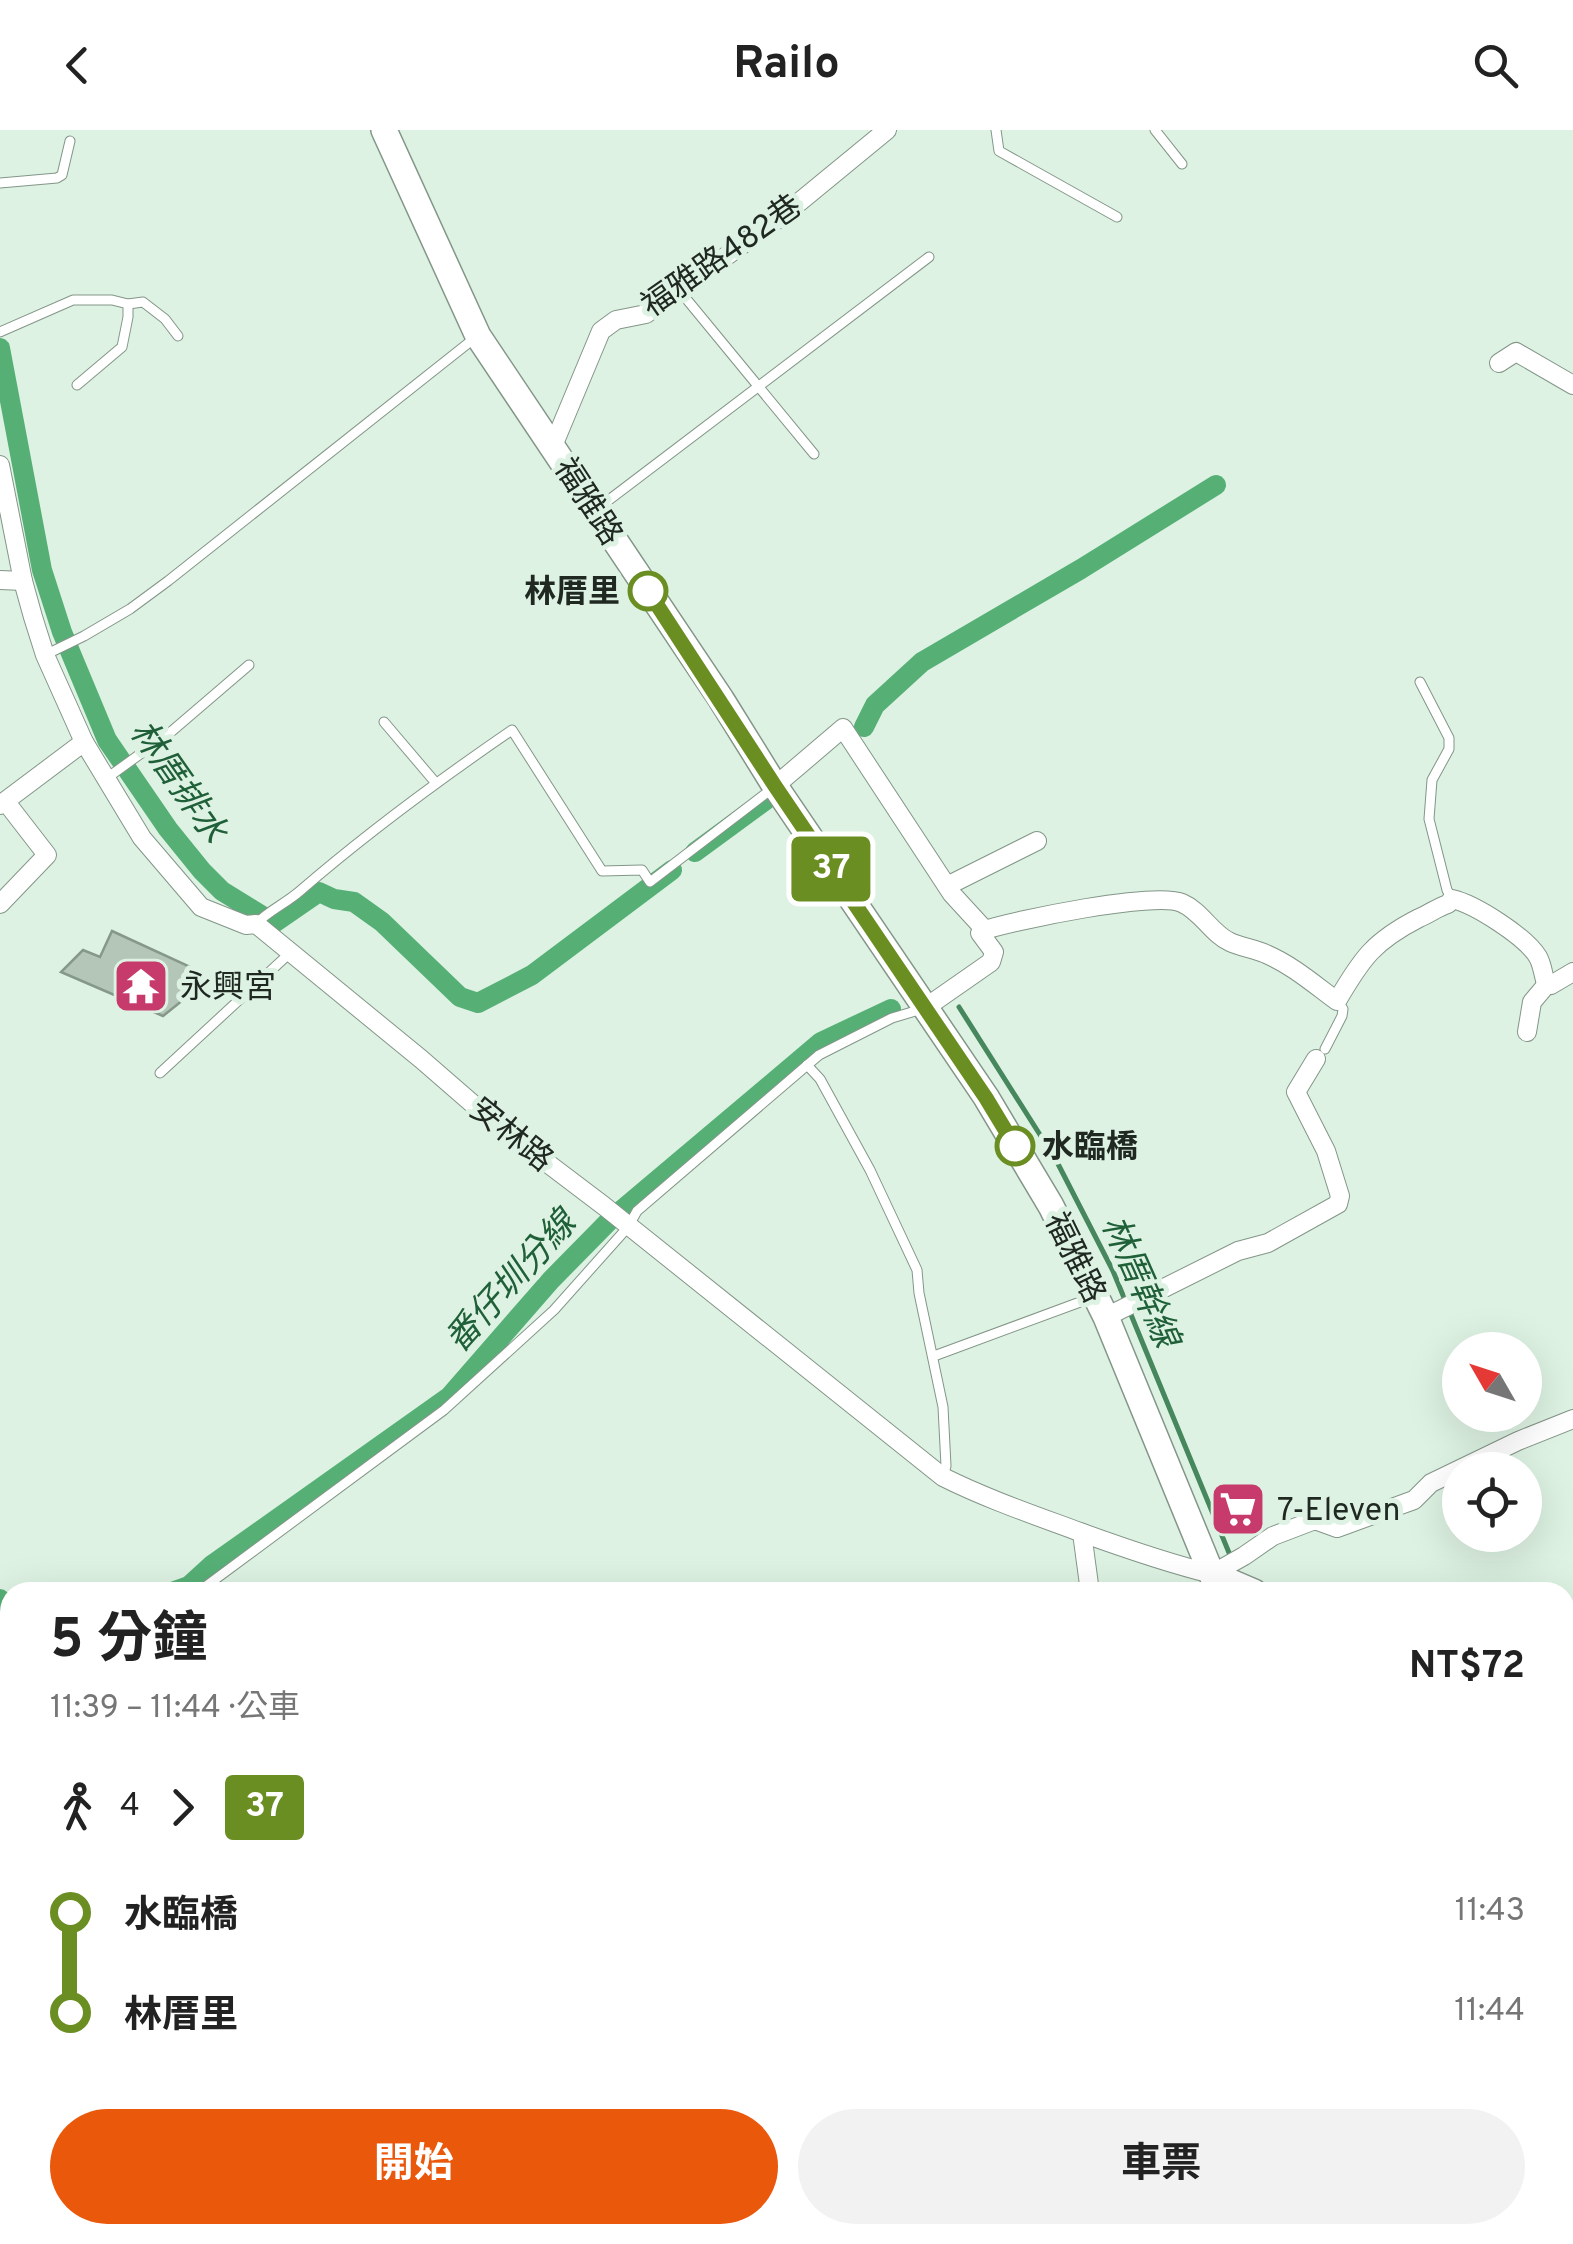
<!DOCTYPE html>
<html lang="zh-TW">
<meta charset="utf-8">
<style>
:root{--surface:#fff;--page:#f2f2f2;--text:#222;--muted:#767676;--accent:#ea580c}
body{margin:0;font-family:Overpass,"Noto Sans TC",sans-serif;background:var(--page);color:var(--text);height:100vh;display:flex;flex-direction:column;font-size:38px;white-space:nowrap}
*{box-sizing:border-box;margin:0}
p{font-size:32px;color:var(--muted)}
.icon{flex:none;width:55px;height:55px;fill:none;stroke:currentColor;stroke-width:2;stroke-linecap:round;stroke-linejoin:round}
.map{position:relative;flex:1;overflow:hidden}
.panel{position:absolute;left:0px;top:1452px;width:1575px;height:662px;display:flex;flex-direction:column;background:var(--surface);border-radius:30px 30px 0 0;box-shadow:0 10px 40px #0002}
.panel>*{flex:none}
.badge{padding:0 20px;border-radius:8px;font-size:35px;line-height:65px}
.needle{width:65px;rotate:309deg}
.buttons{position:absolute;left:1442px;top:1202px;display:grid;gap:20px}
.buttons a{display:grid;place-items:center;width:100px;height:100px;border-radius:50%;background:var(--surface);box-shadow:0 10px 40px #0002;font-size:50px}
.map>.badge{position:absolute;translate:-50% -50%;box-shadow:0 0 0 5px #fff}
.legs{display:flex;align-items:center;gap:15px;height:110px;padding:0 50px;font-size:32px}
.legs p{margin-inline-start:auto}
.overview{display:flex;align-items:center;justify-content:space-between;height:170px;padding:0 50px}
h1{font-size:55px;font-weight:700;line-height:75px}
.primary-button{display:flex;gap:20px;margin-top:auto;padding:20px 50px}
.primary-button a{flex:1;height:115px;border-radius:60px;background:var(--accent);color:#fff;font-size:40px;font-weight:700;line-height:115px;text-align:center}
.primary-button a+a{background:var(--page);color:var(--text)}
ul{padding:0 50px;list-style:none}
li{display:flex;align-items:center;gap:35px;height:100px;font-size:38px}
li i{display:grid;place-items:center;width:15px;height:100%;margin:0 12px;background:currentColor}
li i::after{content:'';width:25px;height:25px;margin:-12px;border:8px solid;border-radius:50%;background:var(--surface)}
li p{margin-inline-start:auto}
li:first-child i{background:linear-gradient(#0000 50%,currentColor 0)}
li:last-child i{background:linear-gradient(currentColor 50%,#0000 0)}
header{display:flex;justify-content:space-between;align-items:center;height:130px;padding:0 50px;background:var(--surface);font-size:45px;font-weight:700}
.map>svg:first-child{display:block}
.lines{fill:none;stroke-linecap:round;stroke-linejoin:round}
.stream{stroke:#46875d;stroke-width:5}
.canal{stroke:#56b076;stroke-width:20}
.building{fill:#b3c6b8;stroke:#85988a;stroke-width:2.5}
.lane-casing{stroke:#839688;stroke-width:11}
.street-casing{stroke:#839688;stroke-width:20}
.secondary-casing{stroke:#839688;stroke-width:28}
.lane{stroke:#fff;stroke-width:9}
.street{stroke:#fff;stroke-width:18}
.secondary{stroke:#fff;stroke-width:25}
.line-1-casing{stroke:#fff;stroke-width:22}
.line-1{stroke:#6b8e23;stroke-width:15}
.stop-1-dot{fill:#fff;stroke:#6b8e23;stroke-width:5}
.labels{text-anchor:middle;stroke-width:10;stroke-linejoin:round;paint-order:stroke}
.street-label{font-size:32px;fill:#202822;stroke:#ddf2e3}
.stop-label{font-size:32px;font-weight:bold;fill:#202822;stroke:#ddf2e3;text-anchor:end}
.poi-label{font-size:32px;fill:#202822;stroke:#ddf2e3;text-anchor:start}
.water-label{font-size:35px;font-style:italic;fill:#206039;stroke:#ddf2e3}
</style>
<header><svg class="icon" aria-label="back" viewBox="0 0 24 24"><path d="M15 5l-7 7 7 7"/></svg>Railo<svg class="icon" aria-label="search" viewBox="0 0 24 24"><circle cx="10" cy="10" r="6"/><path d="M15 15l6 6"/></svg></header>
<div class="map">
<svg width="1573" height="2114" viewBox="0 0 1573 2114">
<rect width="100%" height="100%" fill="#ddf2e3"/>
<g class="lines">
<g class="stream">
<path d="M959 877 1056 1030 1113 1141 1239 1447"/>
<path d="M1473 2105 1476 2114"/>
</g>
<g class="canal">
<path d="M0 218 42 440 62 502 107 610 168 699 202 741 222 761 274 793 319 762 334 769 354 772 382 792 460 867 478 873 532 845 672 740"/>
<path d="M864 597 875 575 922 532 1081 439 1216 355"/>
<path d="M695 722 766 670"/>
<path d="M172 1462 189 1456 212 1435 449 1267 551 1150 610 1090 821 912 891 879"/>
<path d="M0 1469 10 1479"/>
</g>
</g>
<path class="building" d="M112 801 197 840 183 870 163 886 61 842 83 820 100 827Z"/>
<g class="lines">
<g class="lane-casing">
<g id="lane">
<path d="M996 0 999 21 1117 87"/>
<path d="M1155 0 1182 34"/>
<path d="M0 53 57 48 62 45 70 11"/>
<path d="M679 160 814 324"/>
<path d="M128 174 143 172 165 189 178 206"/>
<path d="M0 202 73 170H112L128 174V187L122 217 77 255"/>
<path d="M597 379 929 127"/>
<path d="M45 525 84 506 130 479 168 451 476 207"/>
<path d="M1420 552 1449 608V619L1432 650 1429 689 1447 760 1452 769"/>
<path d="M384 592 435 652"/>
<path d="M107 648 172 601 249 535"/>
<path d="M256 794C268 781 285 774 300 761 367 703 439 650 512 600L602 741 642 740 650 752 773 658"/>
<path d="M1325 919 1342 886 1343 879 1337 871"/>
<path d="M807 935 820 949 870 1040 917 1140 919 1163 943 1277 946 1336 943 1347"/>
<path d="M160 943 291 822"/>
<path d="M934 1226 1091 1168"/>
<path d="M198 1462 444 1280 554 1180 628 1097 637 1081 819 925 892 888 922 879"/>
<path d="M1188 2105 1189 2114"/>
</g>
</g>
<g class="street-casing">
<g id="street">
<path d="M1499 233 1516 222 1573 255"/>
<path d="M553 316 601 201 616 190 646 184 786 83 887 0"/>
<path d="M0 335 23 451 33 487 45 525 84 612 142 708 201 777 246 795 256 794 421 929 497 995 604 1076 943 1347C987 1369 1034 1385 1080 1402 1124 1418 1167 1433 1212 1444L1244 1426 1273 1406 1315 1390 1337 1398 1414 1370 1431 1353 1518 1311 1573 1289"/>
<path d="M0 450 23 451"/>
<path d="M775 656 843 598 952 764 985 800"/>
<path d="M0 675 84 612"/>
<path d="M947 756 1037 711"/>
<path d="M0 774 47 725 6 672"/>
<path d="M925 878 991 832 994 822 980 803 985 800C1017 790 1155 761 1182 773 1201 781 1212 804 1230 812 1241 817 1255 819 1266 824 1292 835 1315 855 1337 871 1362 828 1374 811 1419 788 1429 784 1438 777 1448 774L1452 769C1475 774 1526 807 1538 827 1542 834 1543 843 1545 850L1548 853"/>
<path d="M1527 902 1532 872 1548 853 1551 855 1573 842"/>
<path d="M1106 1187 1238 1121 1268 1113 1338 1074 1340 1066 1326 1021 1296 962 1316 929"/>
<path d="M1082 1403 1090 1462"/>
<path d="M0 1905 10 1902"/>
<path d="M0 2068 10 2080"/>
<path d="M28 2105 31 2114"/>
</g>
</g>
<g class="secondary-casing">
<g id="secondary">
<path d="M384 0 478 206 721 569 775 656 986 967 1051 1076 1106 1187 1219 1462"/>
<path d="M1212 1444 1254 1462"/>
<path d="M1565 1562 1573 1564"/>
<path d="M1435 2105 1438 2114"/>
</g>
</g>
<use href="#lane" class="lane"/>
<use href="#street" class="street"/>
<use href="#secondary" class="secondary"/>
</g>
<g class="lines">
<g class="line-1-casing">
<path id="line-1" d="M648 461 775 656 986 968 1015 1016"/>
</g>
<use href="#line-1" class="line-1"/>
</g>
<defs>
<g id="temple-square" transform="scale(2.875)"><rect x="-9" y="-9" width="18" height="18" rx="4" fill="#c73a6c" stroke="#ddf2e3"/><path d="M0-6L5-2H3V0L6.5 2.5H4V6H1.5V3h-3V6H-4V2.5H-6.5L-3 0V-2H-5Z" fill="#fff"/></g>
<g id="supermarket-square" transform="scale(2.875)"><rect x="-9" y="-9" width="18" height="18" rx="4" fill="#c73a6c" stroke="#ddf2e3"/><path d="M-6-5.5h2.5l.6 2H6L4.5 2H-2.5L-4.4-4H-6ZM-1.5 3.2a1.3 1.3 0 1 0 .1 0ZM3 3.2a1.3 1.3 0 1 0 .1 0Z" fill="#fff"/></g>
</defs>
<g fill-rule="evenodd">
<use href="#temple-square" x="141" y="856"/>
<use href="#supermarket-square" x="1238" y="1379"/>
</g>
<g class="stop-1-dot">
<circle cx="648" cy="461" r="18"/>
<circle cx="1015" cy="1016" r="18"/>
</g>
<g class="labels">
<g class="street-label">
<text transform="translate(721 125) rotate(-35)" y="11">福雅路482巷</text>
<text transform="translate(589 371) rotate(57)" y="11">福雅路</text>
<text transform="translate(512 1004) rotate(39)" y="11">安林路</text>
<text transform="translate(1076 1127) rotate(64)" y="11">福雅路</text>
</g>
<g class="stop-label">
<text x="620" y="472">林厝里</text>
<text x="1042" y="1027" text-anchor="start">水臨橋</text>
</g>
<g class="poi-label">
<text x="180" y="867">永興宮</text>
<text x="1277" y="1390">7-Eleven</text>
</g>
<g class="water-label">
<text transform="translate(179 651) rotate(55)" y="12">林厝排水</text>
<text transform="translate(510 1151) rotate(-48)" y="12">番仔圳分線</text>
<text transform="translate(1141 1151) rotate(66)" y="12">林厝幹線</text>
</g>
</g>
</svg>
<div class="buttons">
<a><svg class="needle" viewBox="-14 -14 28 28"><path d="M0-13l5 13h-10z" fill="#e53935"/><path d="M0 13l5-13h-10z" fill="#767676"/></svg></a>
<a><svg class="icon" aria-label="locate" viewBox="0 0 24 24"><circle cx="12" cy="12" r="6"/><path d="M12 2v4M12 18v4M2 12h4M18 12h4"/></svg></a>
</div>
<b class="badge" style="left:831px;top:739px;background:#6b8e23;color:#fff">37</b>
<section class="panel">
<div class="overview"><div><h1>5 分鐘</h1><p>11:39 – 11:44 · 公車</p></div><b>NT$72</b></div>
<div class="legs"><svg class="icon" aria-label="walk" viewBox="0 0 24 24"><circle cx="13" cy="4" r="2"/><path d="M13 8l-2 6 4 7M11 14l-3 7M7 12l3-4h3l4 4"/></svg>4<svg class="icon" aria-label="forward" viewBox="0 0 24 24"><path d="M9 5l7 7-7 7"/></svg><b class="badge" style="background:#6b8e23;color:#fff">37</b></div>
<ul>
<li><i style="color:#6b8e23"></i><b>水臨橋</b><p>11:43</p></li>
<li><i style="color:#6b8e23"></i><b>林厝里</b><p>11:44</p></li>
</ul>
<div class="primary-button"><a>開始</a><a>車票</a></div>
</section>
</div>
